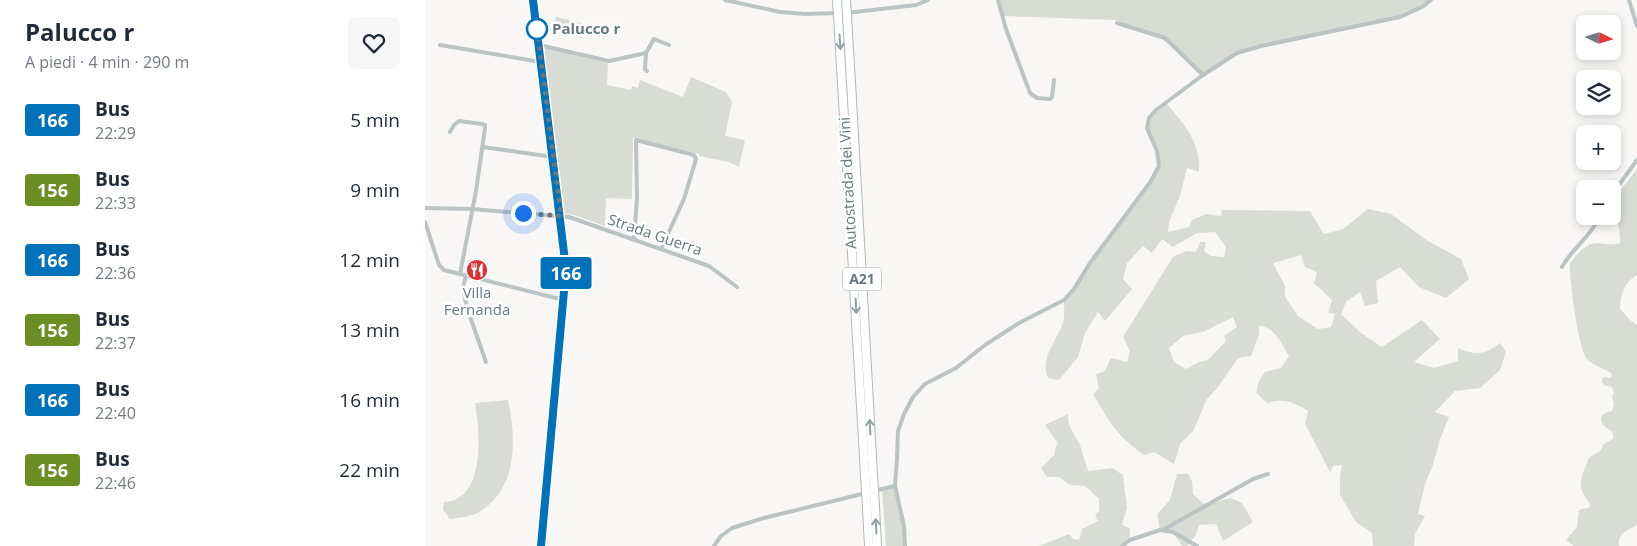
<!DOCTYPE html>
<html lang="it">
<meta charset="utf-8">
<style>
:root{--surface:#fff;--page:#f6f6f7;--text:#1f2937;--muted:#747a83}
body{margin:0;font-family:"Open Sans",sans-serif;background:var(--page);color:var(--text);height:100vh;display:flex;flex-direction:column;font-size:19px;white-space:nowrap}
*{box-sizing:border-box;margin:0}
p{font-size:16px;color:var(--muted)}
.icon{flex:none;width:28px;height:28px;fill:none;stroke:currentColor;stroke-width:2;stroke-linecap:round;stroke-linejoin:round}
.map{position:relative;flex:1;overflow:hidden}
.details{display:flex;flex-direction:column;background:var(--surface);width:425px}
.details>*{flex:none}
.badge{padding:0 10px;border-radius:4px;font-size:18px;line-height:32px}
.needle{width:32px;rotate:95deg}
.controls{position:absolute;left:1151px;top:15px;display:grid;gap:10px}
.controls a{display:grid;place-items:center;width:45px;height:45px;border-radius:8px;background:var(--surface);box-shadow:0 2px 8px #0003;font-size:25px}
.you{position:absolute;width:25px;height:25px;margin:-12px;border:4px solid #fff;border-radius:50%;background:#1a73e8;box-shadow:0 0 0 8px #1a73e833}
.map>.badge{position:absolute;translate:-50% -50%;box-shadow:0 0 0 2px #fff}
.round{display:grid;place-items:center;flex:none;width:52px;height:52px;border-radius:8px;background:var(--page)}
.overview{display:flex;align-items:center;justify-content:space-between;height:85px;padding:0 25px}
h1{font-size:24px;font-weight:700;line-height:38px}
ul{padding:0;list-style:none}
li{display:flex;align-items:center;gap:15px;height:70px;padding:0 25px}
li div{flex:1}
li b{display:block;font-size:19px}
li em{font-style:normal}
li .badge{min-width:55px;font-weight:700;text-align:center}
main{display:flex;flex:1;min-height:0}
.map>svg:first-child{display:block}
.green{fill:#d9dcd4;fill-rule:evenodd}
.lines{fill:none;stroke-linecap:round;stroke-linejoin:round}
.primary-casing{stroke:#b0b8b9;stroke-width:9}
.highway-casing{stroke:#b2b8ba;stroke-width:10}
.street{stroke:#bcc3c5;stroke-width:4}
.primary{stroke:#fff;stroke-width:6}
.highway{stroke:#fff;stroke-width:8}
.highway-bridge-casing{stroke:#b2b8ba;stroke-width:10;stroke-linecap:butt}
.highway-bridge{stroke:#fff;stroke-width:8}
.oneway{stroke:#92a2a5}
.line-casing{stroke:#fff;stroke-width:11}
.line{stroke:#0072bc;stroke-width:8}
.walk{stroke:#647a7f;stroke-width:5;stroke-dasharray:0 9}
.stop-dot{fill:#fff;stroke:#0072bc;stroke-width:2.5}
.labels{text-anchor:middle;stroke-width:5;stroke-linejoin:round;paint-order:stroke}
.shield{fill:#fff;stroke:#92a2a5;stroke-width:1}
.shield-label{font-size:14px;font-weight:bold;fill:#647a7f}
.stop-label{font-size:15px;font-weight:bold;fill:#647a7f;stroke:#fff;text-anchor:start}
.street-label{font-size:15px;fill:#647a7f;stroke:#fff}
.poi-label{font-size:15px;fill:#647a7f;stroke:#fff}
</style>
<main>
<section class="details">
<div class="overview"><div><h1>Palucco r</h1><p>A piedi · 4 min · 290 m</p></div><a class="round"><svg class="icon" aria-label="heart" viewBox="0 0 24 24"><path d="M12 20l-8-8c-3-5 5-10 8-4 3-6 11-1 8 4z"/></svg></a></div>
<ul>
<li><span class="badge" style="background:#0072bc;color:#fff">166</span><div><b>Bus</b><p>22:29</p></div><em>5 min</em></li>
<li><span class="badge" style="background:#6b8e23;color:#fff">156</span><div><b>Bus</b><p>22:33</p></div><em>9 min</em></li>
<li><span class="badge" style="background:#0072bc;color:#fff">166</span><div><b>Bus</b><p>22:36</p></div><em>12 min</em></li>
<li><span class="badge" style="background:#6b8e23;color:#fff">156</span><div><b>Bus</b><p>22:37</p></div><em>13 min</em></li>
<li><span class="badge" style="background:#0072bc;color:#fff">166</span><div><b>Bus</b><p>22:40</p></div><em>16 min</em></li>
<li><span class="badge" style="background:#6b8e23;color:#fff">156</span><div><b>Bus</b><p>22:46</p></div><em>22 min</em></li>
</ul>
</section>
<div class="map">
<svg width="1212" height="546" viewBox="0 0 1212 546">
<rect width="100%" height="100%" fill="#f8f7f5"/>
<g class="green">
<path d="M574 0H1006L975 17 813 53 778 75 740 38 689 20 579 16Z"/>
<path d="M131 17 160 24 157 38 128 31Z"/>
<path d="M121 48 183 63 182 85 206 90 207 86 213 88 215 80 258 97 266 77 301 92 307 102 300 136 320 140 314 167 304 162 274 156V154L208 138 207 199 181 198 180 226 149 215 140 214 118 49Z"/>
<path d="M741 103C759 124 776 142 774 172L762 168 755 196 744 222 743 232 764 227 767 220 781 214 796 216 797 210 885 211 899 234 918 229 943 209 966 214 1003 241 1036 259 1044 279 1021 298 994 287 975 267 951 281 953 303 940 306 935 292 921 302 916 314 936 333 957 347 997 320 1015 339 989 362 1009 368 1033 361V348C1051 356 1059 355 1075 343L1081 352 1075 370 1055 388 1030 391 1010 412 1024 417 1015 439 1008 465 1000 484 993 514 1000 516 990 534 989 546H948L947 533 931 522 915 495V476L917 465 908 466 905 472 880 424 883 411C869 402 858 398 842 403L831 393 834 381 840 372 856 368 864 356C857 344 849 326 834 326V335L826 356 813 358 793 387 782 399 768 431 755 444 749 464 729 452 719 455C693 437 684 422 668 394L674 388 671 374 680 371 686 358 702 362 705 351 698 337 748 257 761 251 771 252 775 242H781L779 251 786 256 799 257 801 247 790 232 772 233 748 247 737 239 727 253 718 246 702 263 698 279 707 289 680 321 673 312 660 333 653 357 634 380 623 378C614 359 632 340 638 323 640 317 639 307 639 300L649 289 665 263 726 181 734 166 732 151 722 128 724 118ZM876 255 880 267 892 272 889 283 907 300 903 313 910 314 906 327 893 329 873 316 860 297V286L848 263ZM808 317 812 327 799 336 801 341 783 360 774 362 761 369 749 362 744 348 758 336 778 332Z"/>
<path d="M1212 169V275C1198 283 1196 295 1195 309L1205 320 1212 325V525C1202 530 1192 534 1194 546H1149L1141 540 1152 527 1154 511 1156 509 1164 508 1165 505C1163 500 1159 496 1157 491 1153 482 1160 469 1163 460L1165 457 1175 451 1179 444 1189 438 1187 431C1174 425 1171 413 1187 411L1189 403 1187 396 1189 394 1187 387 1179 385 1177 382V379L1179 377 1186 378 1187 374C1180 368 1167 366 1161 358 1153 346 1144 279 1145 263 1152 255 1159 244 1171 243 1181 243 1184 246 1195 243 1196 229 1189 216 1190 203 1191 194 1206 177 1212 169Z"/>
<path d="M83 400C92 441 93 494 48 515 41 517 32 518 25 519L18 510 19 502C61 500 55 432 50 403Z"/>
<path d="M643 414 644 425 655 445 663 471 687 468 698 475 702 508 697 525 705 528V540L697 546H614L644 534 648 539 654 540 657 529 673 521 670 514 674 512V499L660 486 645 485 634 477H622L616 468 629 455 632 442 620 425Z"/>
<path d="M752 474H763L767 481 768 494 780 505 806 498 817 503 828 522 798 541 791 524 774 525 771 535 762 546H757L746 530H735L732 514 745 500Z"/>
<path d="M470 486 479 526 480 546H461L457 489Z"/>
</g>
<g class="lines">
<g class="primary-casing">
<path id="primary" d="M108 0 141 269 116 546"/>
</g>
<g class="highway-casing">
<g id="highway">
<path d="M426 82 448 475"/>
<path d="M417 83 440 475"/>
<path d="M450 507 452 546"/>
<path d="M442 508 444 546"/>
</g>
</g>
<g class="street">
<path d="M300 0 355 12 380 14 414 13"/>
<path d="M573 0 581 29 605 93 612 98 625 99 627 97 629 80"/>
<path d="M1204 0 1212 26"/>
<path d="M421 13 491 5 503 0"/>
<path d="M692 23 740 38 778 75"/>
<path d="M15 45 116 62"/>
<path d="M114 45 184 61 221 53"/>
<path d="M222 71 220 69 221 53 229 39 244 45"/>
<path d="M25 132 29 125 34 121 57 124 60 125V128L51 191 35 274"/>
<path d="M58 147 128 157"/>
<path d="M1188 193 1212 160"/>
<path d="M0 208 47 209 144 217 284 266 312 287"/>
<path d="M0 222 14 265 19 270 139 300"/>
<path d="M209 240 212 198 211 140 269 155 271 159 259 199 236 249"/>
<path d="M1137 267C1147 248 1166 237 1175 216"/>
<path d="M41 275 38 288 42 308 61 362"/>
<path d="M448 491 470 486"/>
<path d="M738 530 828 479 843 474"/>
<path d="M289 546 296 536 307 528 339 518 441 493"/>
<path d="M480 546 479 526 470 486 472 458 473 431 479 414 488 397 500 384 531 368 560 345 594 323 639 300 649 289 665 263 726 181 734 166 732 151 722 128 724 118 731 110 778 75 812 53 836 46 975 17 997 7 1006 0"/>
<path d="M697 546 705 540 735 530 748 532 772 546"/>
</g>
<use href="#primary" class="primary"/>
<use href="#highway" class="highway"/>
<g class="highway-bridge-casing">
<g id="highway-bridge">
<path d="M412 0 417 83"/>
<path d="M421 0 426 82"/>
<path d="M440 475 442 508"/>
<path d="M448 475 450 507"/>
</g>
</g>
<use href="#highway-bridge" class="highway-bridge"/>
</g>
<defs><path id="oneway-shaft" d="M-6 0H5M1.5-3L5.5 0L1.5 3" fill="none" stroke-width="1.6" stroke-linecap="round" stroke-linejoin="round" transform="scale(1.25)"/></defs>
<g class="oneway">
<use href="#oneway-shaft" transform="translate(415 42) rotate(86)"/>
<use href="#oneway-shaft" transform="translate(431 306) rotate(87)"/>
<use href="#oneway-shaft" transform="translate(445 427) rotate(-93)"/>
<use href="#oneway-shaft" transform="translate(451 526) rotate(-93)"/>
</g>
<g class="lines">
<g class="line-casing">
<path id="line" d="M108 0 141 269 116 546"/>
</g>
<use href="#line" class="line"/>
<path class="walk" d="M98 213 136 216 112 29"/>
</g>
<defs>
<g id="restaurant-disc" transform="scale(1.125)"><circle r="9.5" fill="#dc3136" stroke="#fff"/><path d="M-5-6h1v4h1v-4h1v4h1v-4h1v5L-1.5 .5V6h-2V.5L-5-1ZM5-6V6H3V1.5H1.5Q1.5-4 5-6Z" fill="#fff"/></g>
</defs>
<g fill-rule="evenodd">
<use href="#restaurant-disc" x="52" y="270"/>
</g>
<circle class="stop-dot" cx="112" cy="29" r="10"/>
<g class="labels">
<rect class="shield" x="418" y="267.5" width="38" height="23" rx="4"/>
<g class="shield-label">
<text x="437" y="284">A21</text>
</g>
<g class="stop-label">
<text x="127" y="34">Palucco r</text>
</g>
<g class="street-label">
<text transform="translate(423 183) rotate(-93)" y="5">Autostrada dei Vini</text>
<text transform="translate(230 235) rotate(19)" y="5">Strada Guerra</text>
</g>
<g class="poi-label">
<text x="52" y="298">Villa<tspan x="52" dy="17">Fernanda</tspan></text>
</g>
</g>
</svg>
<div class="controls">
<a><svg class="needle" viewBox="-14 -14 28 28"><path d="M0-13l5 13h-10z" fill="#e53935"/><path d="M0 13l5-13h-10z" fill="#747a83"/></svg></a>
<a><svg class="icon" aria-label="layers" viewBox="0 0 24 24"><path d="M12 4l9 5-9 5-9-5zM3 14l9 5 9-5"/></svg></a>
<a>+</a>
<a>−</a>
</div>
<div class="you" style="left:98px;top:213px"></div>
<b class="badge" style="left:141px;top:273px;background:#0072bc;color:#fff">166</b>
</div>
</main>
